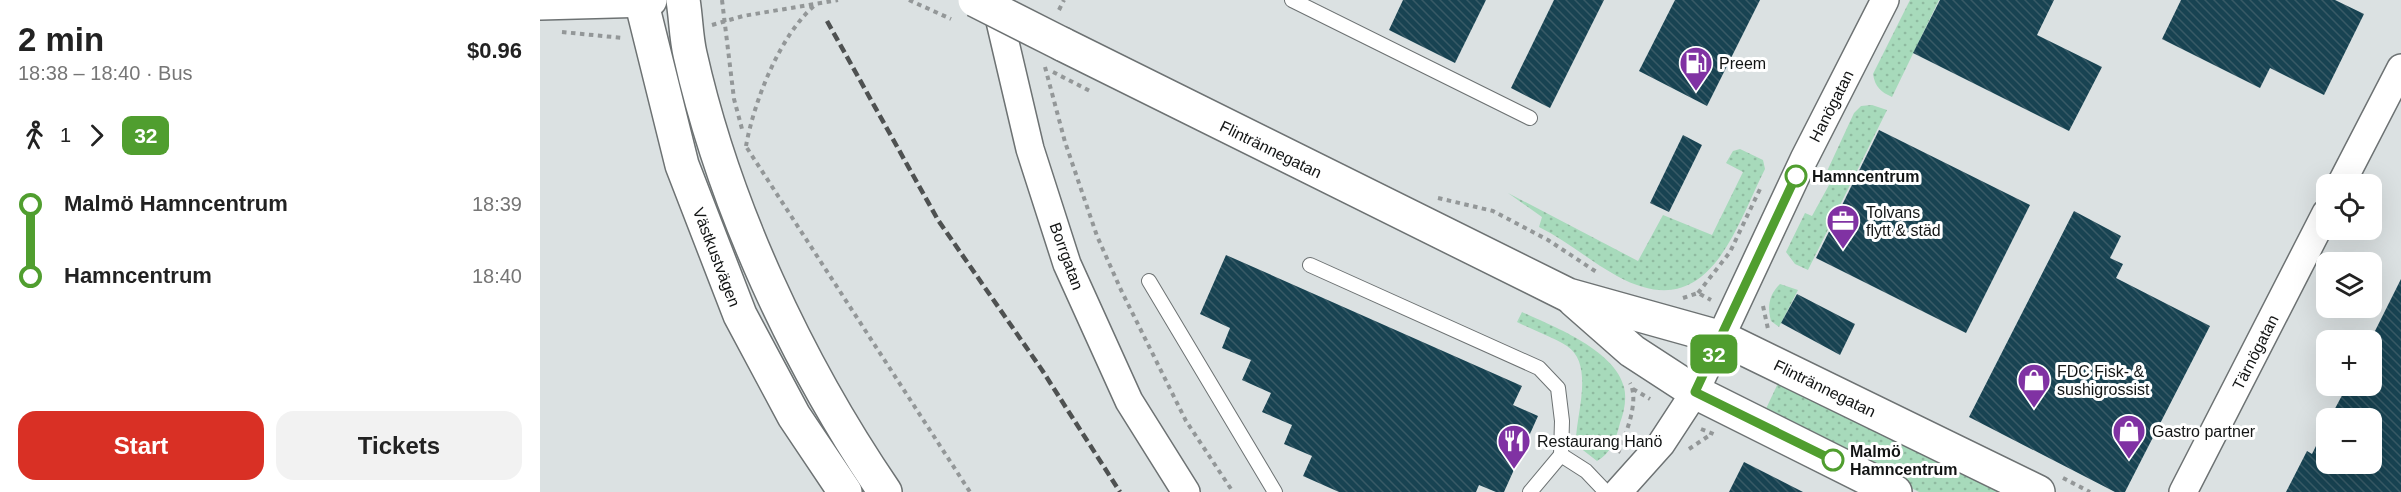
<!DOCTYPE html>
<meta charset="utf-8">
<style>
:root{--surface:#fff;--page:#f2f2f2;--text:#222;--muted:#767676;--accent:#d93025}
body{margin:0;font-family:Arial,sans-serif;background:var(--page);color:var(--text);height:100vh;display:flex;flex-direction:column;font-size:22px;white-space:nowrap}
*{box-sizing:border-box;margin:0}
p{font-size:20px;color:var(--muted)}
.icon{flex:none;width:33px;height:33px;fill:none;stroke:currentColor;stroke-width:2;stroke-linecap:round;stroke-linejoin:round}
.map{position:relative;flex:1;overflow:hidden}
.drawer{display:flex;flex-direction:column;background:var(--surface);width:540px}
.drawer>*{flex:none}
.badge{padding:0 12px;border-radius:9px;font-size:21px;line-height:39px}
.tools{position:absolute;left:1776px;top:174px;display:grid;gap:12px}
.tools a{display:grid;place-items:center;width:66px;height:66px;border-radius:12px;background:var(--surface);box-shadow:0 6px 24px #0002;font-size:30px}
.map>.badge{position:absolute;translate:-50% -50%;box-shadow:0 0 0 3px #fff}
.legs{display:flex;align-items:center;gap:9px;height:66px;padding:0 18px;font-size:20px}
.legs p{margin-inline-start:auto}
.headline{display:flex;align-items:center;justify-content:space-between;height:102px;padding:0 18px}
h1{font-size:33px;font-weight:700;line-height:45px}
.primary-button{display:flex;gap:12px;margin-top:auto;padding:12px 18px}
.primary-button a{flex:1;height:69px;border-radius:18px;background:var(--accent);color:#fff;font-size:24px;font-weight:700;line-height:69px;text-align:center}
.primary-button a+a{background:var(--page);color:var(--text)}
ul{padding:0 18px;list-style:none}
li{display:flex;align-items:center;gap:21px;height:72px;font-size:22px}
li i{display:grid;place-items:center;width:9px;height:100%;margin:0 8px;background:currentColor}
li i::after{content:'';width:15px;height:15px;margin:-8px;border:4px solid;border-radius:50%;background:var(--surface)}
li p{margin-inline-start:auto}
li:first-child i{background:linear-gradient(#0000 50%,currentColor 0)}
li:last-child i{background:linear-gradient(currentColor 50%,#0000 0)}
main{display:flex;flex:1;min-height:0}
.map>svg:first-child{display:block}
.grass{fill:url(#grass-dots)}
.building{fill:url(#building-back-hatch)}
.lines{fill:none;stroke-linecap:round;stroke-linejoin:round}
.service-casing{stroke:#6d7273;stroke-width:16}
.minor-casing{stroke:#6d7273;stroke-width:30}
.tertiary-casing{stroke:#6d7273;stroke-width:36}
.secondary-casing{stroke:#6d7273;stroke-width:36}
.path{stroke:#939798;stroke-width:4;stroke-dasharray:4.5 4.5;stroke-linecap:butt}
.service{stroke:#fff;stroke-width:14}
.minor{stroke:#fff;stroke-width:27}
.tertiary{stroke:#fff;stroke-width:33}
.secondary{stroke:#fff;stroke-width:33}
.rail{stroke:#4e5151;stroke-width:4.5;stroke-dasharray:9 4.5;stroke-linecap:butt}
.tertiary-bridge-casing{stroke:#6d7273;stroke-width:36;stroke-linecap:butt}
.path-bridge{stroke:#939798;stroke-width:4;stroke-dasharray:4.5 4.5;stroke-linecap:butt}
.tertiary-bridge{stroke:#fff;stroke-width:33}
.line-1-casing{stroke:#fff;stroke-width:14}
.line-1{stroke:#509e2f;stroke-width:9}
.stop-1-dot{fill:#fff;stroke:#509e2f;stroke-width:3}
.labels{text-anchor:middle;stroke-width:6;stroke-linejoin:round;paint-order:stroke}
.poi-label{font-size:16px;fill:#121414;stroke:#fff;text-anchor:start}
.street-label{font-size:16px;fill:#121414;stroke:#fff}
.stop-label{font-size:16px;font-weight:bold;fill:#121414;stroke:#fff;text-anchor:start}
</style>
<main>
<section class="drawer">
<div class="headline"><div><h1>2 min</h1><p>18:38 – 18:40 · Bus</p></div><b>$0.96</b></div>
<div class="legs"><svg class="icon" aria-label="walk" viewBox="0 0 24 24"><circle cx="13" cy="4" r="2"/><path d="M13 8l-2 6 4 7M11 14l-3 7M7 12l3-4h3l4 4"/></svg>1<svg class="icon" aria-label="forward" viewBox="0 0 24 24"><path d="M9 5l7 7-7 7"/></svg><b class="badge" style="background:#509e2f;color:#fff">32</b></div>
<ul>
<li><i style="color:#509e2f"></i><b>Malmö Hamncentrum</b><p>18:39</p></li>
<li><i style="color:#509e2f"></i><b>Hamncentrum</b><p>18:40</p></li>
</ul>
<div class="primary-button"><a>Start</a><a>Tickets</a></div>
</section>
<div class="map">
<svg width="1861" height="492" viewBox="0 0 1861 492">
<defs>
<pattern id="grass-dots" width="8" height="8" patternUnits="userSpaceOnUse" patternTransform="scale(1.5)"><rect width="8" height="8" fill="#a7dabb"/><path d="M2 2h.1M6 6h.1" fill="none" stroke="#8fbaa0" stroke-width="1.8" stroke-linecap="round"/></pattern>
<pattern id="building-back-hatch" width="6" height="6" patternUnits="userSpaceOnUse" patternTransform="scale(1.5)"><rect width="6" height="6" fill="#184352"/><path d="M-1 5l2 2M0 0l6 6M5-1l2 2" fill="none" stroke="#385a66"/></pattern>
</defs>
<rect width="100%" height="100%" fill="#dbe1e2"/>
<g class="grass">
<path d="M1370 0H1399L1352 97C1341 92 1335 87 1333 74Z"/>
<path d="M1332 105 1347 110 1268 270 1255 264 1246 252 1265 213 1272 216 1289 185 1282 182 1314 113 1321 106Z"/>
<path d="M1200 149 1223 160 1225 169C1193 233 1168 326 1077 276 1050 261 1027 241 999 227L1002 217 968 193 1098 261 1123 215 1172 235 1203 172 1186 163 1193 151Z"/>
<path d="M1240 284 1258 290 1239 327 1231 321C1227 306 1229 295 1240 284Z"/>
<path d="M982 312C1013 326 1075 350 1084 387 1087 399 1084 412 1080 423 1076 439 1071 453 1057 461L1039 447 1036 439C1037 412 1054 364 1027 346 1012 337 993 330 977 322Z"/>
<path d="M1240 379 1473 492H1379L1224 413Z"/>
</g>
<g class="building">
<path d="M863 0H946L915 63 849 30Z"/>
<path d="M1014 0H1064L1010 108 971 88Z"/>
<path d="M1135 0H1220L1167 106 1099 71Z"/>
<path d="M1400 0H1514L1497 35 1562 67 1529 131 1373 53Z"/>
<path d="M1641 0H1795L1824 14 1784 95 1730 68 1720 88 1622 39Z"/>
<path d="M1339 130 1490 205 1426 333 1276 258Z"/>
<path d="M1143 135 1162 145 1129 212 1110 203Z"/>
<path d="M1534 211 1581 236 1570 258 1583 264 1576 278 1670 326 1585 492H1575L1429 417Z"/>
<path d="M686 255 982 386 973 405 998 416 964 492H956L939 485 936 492H799L763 476 772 456 744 444 752 425 722 412 731 393 702 380 711 360 682 348 690 328 660 314Z"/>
<path d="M1861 279V492H1746L1767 451 1772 454 1786 426V464H1832V418H1790L1807 386H1832V337Z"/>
<path d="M1257 294 1315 324 1300 355 1241 323Z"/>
<path d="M1204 462 1263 492H1189Z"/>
</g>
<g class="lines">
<g class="service-casing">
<g id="service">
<path d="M752 0 990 118"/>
<path d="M770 265 999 368 1018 388 1022 421 1021 455 1046 471 1066 492"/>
<path d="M609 281 735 492"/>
<path d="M990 492 1021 455"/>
</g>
</g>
<g class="minor-casing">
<g id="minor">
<path d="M455 0 490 149 527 264 589 401 646 492"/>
<path d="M1801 184 1861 68"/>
<path d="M1078 492 1121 444 1155 392 1264 159 1345 0"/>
<path d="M1643 492 1786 213"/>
</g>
</g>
<g class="tertiary-casing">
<g id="tertiary">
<path d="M0 3 110 0"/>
<path d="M522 44 1028 295 1182 338 1498 492"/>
<path d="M1034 300 1092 351 1155 392 1355 492"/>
</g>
</g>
<g class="secondary-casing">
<g id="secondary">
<path d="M101 0 142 165 200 315 254 416 305 492"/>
<path d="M143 0C146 18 146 37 150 54 184 206 257 363 345 492"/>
</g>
</g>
<g class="path">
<path d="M182 0 194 99 202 129"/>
<path d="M369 0 411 19"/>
<path d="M519 10 524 0"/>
<path d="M172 25 203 16 298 0"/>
<path d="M22 32 83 38"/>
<path d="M505 67 525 142 557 236 581 290 646 421 693 492"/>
<path d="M206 146C214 101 240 35 275 5"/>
<path d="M207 148 430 492"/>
<path d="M898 198 953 211 1008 240 1058 273"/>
<path d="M1158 293 1190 252 1220 189"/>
<path d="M1143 298 1158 293 1171 300"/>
<path d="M1223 306 1228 329"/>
<path d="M1093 389 1110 399"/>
<path d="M1161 429 1176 435"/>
<path d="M1149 449 1170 435"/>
<path d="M1078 453C1085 436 1100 401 1090 383"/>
<path d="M1523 478 1550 492"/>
</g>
<use href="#service" class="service"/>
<use href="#minor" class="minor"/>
<use href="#tertiary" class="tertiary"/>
<use href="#secondary" class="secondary"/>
<path class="rail" d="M287 21 398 220 502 370 580 492"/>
<g class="tertiary-bridge-casing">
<path id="tertiary-bridge" d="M435 0 522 44"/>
</g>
<path class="path-bridge" d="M513 72 552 92"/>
<use href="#tertiary-bridge" class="tertiary-bridge"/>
</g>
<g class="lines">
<g class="line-1-casing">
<path id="line-1" d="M1256 176 1155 392 1293 460"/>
</g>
<use href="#line-1" class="line-1"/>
</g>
<defs>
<g id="fuel-pin" transform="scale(1.725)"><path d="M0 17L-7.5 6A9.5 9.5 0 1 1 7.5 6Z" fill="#8032a3" stroke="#fff"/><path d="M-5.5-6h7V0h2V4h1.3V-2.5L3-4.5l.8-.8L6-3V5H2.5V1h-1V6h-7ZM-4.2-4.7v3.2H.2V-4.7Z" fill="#fff"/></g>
<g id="office-pin" transform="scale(1.725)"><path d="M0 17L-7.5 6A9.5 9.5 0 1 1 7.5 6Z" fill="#8032a3" stroke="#fff"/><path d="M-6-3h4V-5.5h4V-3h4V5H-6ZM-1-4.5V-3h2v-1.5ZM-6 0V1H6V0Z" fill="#fff"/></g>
<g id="shop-pin" transform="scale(1.725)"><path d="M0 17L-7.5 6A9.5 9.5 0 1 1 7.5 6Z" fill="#8032a3" stroke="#fff"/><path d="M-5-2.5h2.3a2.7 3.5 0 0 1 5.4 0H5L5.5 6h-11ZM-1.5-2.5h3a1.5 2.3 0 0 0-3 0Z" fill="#fff"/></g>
<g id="restaurant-pin" transform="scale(1.725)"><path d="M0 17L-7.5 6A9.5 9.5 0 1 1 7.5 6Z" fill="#8032a3" stroke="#fff"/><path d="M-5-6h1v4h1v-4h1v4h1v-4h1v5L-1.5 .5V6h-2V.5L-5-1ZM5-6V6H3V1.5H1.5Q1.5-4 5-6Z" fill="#fff"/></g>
</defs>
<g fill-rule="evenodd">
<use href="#fuel-pin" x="1156" y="63"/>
<use href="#office-pin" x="1303" y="221"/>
<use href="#shop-pin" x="1494" y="380"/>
<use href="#shop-pin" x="1589" y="431"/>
<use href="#restaurant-pin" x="974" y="441"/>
</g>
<g class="stop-1-dot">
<circle cx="1256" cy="176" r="10"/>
<circle cx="1293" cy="460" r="10"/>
</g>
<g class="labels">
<g class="poi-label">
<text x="1179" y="69">Preem</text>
<text x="1326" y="218">Tolvans<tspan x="1326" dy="18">flytt &amp; städ</tspan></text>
<text x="1517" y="377">FDC Fisk- &amp;<tspan x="1517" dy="18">sushigrossist</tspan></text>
<text x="1612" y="437">Gastro partner</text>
<text x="997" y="447">Restaurang Hanö</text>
</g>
<g class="street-label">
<text transform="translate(1291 106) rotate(-63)" y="6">Hanögatan</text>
<text transform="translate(731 149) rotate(26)" y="6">Flintrännegatan</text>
<text transform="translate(527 256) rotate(70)" y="6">Borrgatan</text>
<text transform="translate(177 257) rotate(69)" y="6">Västkustvägen</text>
<text transform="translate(1715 352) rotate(-63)" y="6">Tärnögatan</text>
<text transform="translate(1285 388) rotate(26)" y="6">Flintrännegatan</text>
</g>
<g class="stop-label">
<text x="1272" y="182">Hamncentrum</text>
<text x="1310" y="457">Malmö<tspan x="1310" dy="18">Hamncentrum</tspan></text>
</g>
</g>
</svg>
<div class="tools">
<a><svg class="icon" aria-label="locate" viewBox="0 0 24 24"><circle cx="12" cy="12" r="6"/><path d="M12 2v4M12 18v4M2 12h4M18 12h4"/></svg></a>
<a><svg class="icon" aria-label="layers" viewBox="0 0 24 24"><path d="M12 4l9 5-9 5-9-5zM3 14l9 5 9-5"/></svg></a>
<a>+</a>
<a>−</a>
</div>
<b class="badge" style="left:1174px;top:354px;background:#509e2f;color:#fff">32</b>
</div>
</main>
